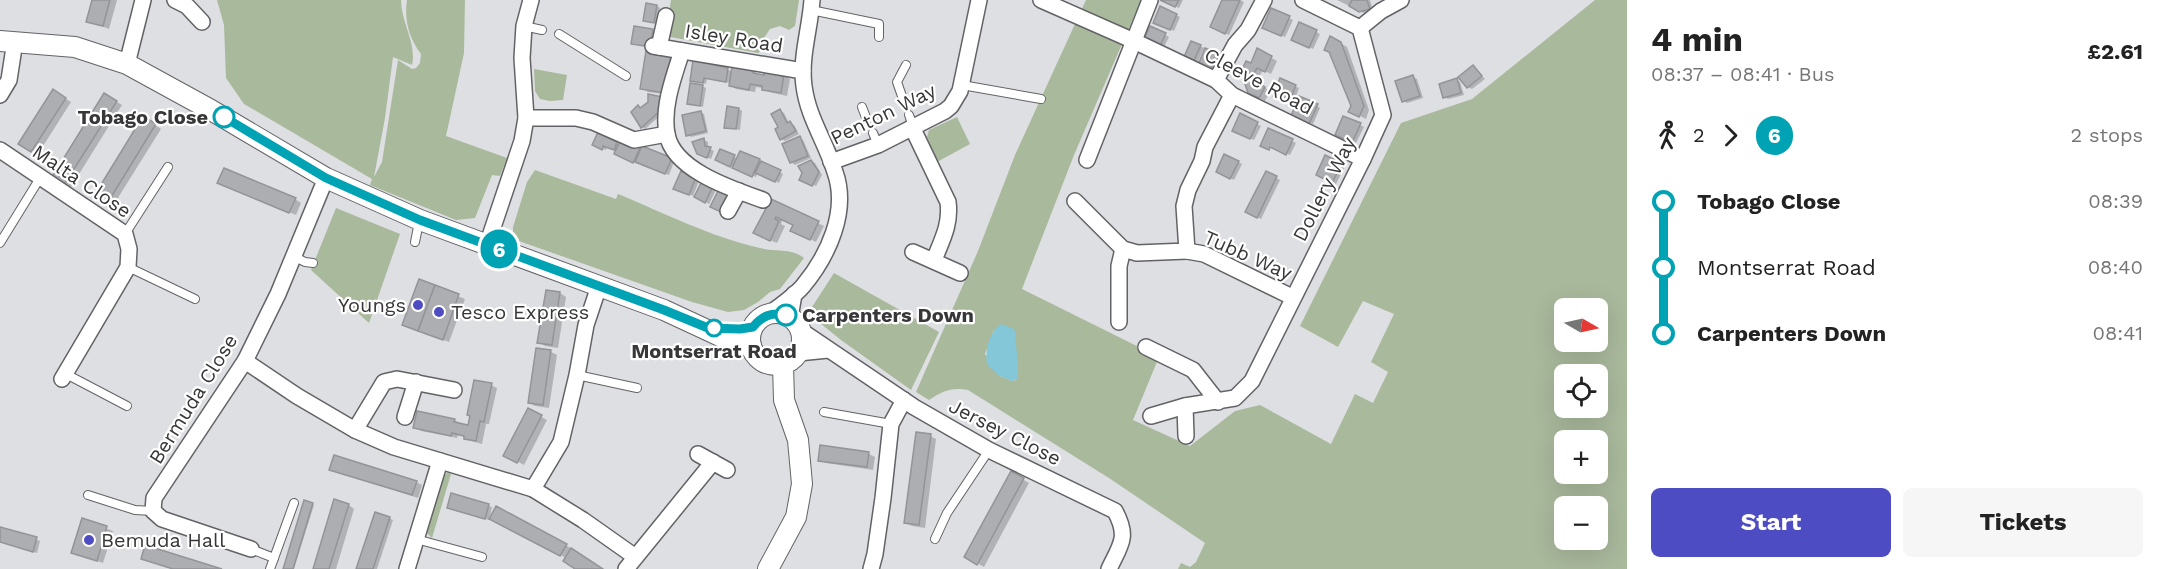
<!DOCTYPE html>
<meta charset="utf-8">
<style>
:root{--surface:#fff;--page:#f6f6f6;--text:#222;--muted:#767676;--accent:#4e4cc3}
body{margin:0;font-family:"Work Sans",sans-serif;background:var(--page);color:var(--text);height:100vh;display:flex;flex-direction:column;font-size:22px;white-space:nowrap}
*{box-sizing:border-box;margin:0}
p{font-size:20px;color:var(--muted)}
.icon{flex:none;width:33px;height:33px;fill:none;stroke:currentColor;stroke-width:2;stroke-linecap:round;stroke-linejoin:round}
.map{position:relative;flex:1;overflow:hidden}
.panel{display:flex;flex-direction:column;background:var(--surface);width:540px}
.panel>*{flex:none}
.badge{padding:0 12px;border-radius:20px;font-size:21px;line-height:39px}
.needle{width:39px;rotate:99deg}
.buttons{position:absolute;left:1554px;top:298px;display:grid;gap:12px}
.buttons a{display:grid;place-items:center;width:54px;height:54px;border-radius:9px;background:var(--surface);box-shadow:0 6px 24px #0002;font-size:30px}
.map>.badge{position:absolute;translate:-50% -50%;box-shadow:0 0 0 3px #fff}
.legs{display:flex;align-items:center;gap:9px;height:66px;padding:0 24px;font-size:20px}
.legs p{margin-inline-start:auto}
.headline{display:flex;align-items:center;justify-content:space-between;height:102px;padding:0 24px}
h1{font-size:33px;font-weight:700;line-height:45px}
.primary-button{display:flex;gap:12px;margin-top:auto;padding:12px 24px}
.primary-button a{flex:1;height:69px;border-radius:9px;background:var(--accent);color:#fff;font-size:24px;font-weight:700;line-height:69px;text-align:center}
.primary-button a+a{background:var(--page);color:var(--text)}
ul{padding:0 24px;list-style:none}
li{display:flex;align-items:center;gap:21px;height:66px;font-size:22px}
li i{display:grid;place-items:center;width:9px;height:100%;margin:0 8px;background:currentColor}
li i::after{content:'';width:15px;height:15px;margin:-8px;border:4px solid;border-radius:50%;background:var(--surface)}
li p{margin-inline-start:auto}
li:first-child i{background:linear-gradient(#0000 50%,currentColor 0)}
li:last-child i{background:linear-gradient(currentColor 50%,#0000 0)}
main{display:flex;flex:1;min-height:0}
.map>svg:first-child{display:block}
.green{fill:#a9b99c;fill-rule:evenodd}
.water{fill:#83c7d8}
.shadow{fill:#0003}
.building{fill:#adaeb2;stroke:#939398;stroke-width:1.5}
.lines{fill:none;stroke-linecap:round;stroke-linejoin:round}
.service-casing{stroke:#636367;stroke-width:10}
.minor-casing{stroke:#636367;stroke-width:18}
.tertiary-casing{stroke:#636367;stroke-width:22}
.service{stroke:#fff;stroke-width:8}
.minor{stroke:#fff;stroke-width:15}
.tertiary{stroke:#fff;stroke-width:20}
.line-1-casing{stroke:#fff;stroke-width:14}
.line-1{stroke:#00a3b4;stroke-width:9}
.stop-1-dot{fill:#fff;stroke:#00a3b4;stroke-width:3}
.poi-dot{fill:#4e4cc3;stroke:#fff;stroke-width:2}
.labels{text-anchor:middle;stroke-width:4.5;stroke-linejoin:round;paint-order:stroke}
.street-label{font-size:20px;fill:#373739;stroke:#fff}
.stop-label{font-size:20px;font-weight:bold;fill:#373739;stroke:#fff;text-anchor:end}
.poi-label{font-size:20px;fill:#373739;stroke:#fff;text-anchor:start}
</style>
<main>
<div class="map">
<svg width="1627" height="569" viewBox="0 0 1627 569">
<rect width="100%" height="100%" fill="#dedfe3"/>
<g class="green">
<path d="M217 0H401C401 23 417 43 412 65L393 57 385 118 374 177 382 162 398 60 412 69 416 68 420 63 421 54C409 38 404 20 407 0H465L464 53 446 136 507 158 500 176 492 175 475 218 456 220 370 185 372 179 244 104 226 78 224 25Z"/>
<path d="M671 0H799L795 26 789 30 780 26 770 29 764 38 766 47 758 53 665 36Z"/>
<path d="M1086 0H1141L1074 155 1022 289 1159 357 1133 420 1190 446 1235 411 1260 405 1331 444 1355 394 1373 403 1388 372 1371 362 1394 314 1363 301 1338 347 1300 326 1401 123 1472 99 1595 0H1627V569H1178L1181 563 1190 567 1196 562 1205 543 1109 478 968 390C951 387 943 391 929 400L916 392 978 251 1015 155ZM1564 309H1598V342H1564ZM994 330 1017 379 1013 381 1000 376 985 354ZM1564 375H1598V408H1564ZM1564 441H1598V474H1564ZM1564 507H1598V540H1564Z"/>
<path d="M534 69 567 75 563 100 550 101 540 99 535 91Z"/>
<path d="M957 117 970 144 937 162 927 137 929 130Z"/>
<path d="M535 170 616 199 618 194C664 213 711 237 760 248 775 252 792 248 804 258L780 289 770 292 758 302 744 310 728 312 692 302 516 240 513 235V227L527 182Z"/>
<path d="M336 208 400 234 369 323 311 270Z"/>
<path d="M834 273 939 332 911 390 841 340 815 319 812 307Z"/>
<path d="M448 472 451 474 432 538 427 533 426 529C430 514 437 481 448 472Z"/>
</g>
<path class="water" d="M1001 324 1014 329 1015 332 1018 367 1017 379 1012 381 1000 376 987 365C985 350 988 334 1001 324Z"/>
<g class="shadow">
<path d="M94 0H117L109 29 88 21Z"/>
<path d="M1163 0H1183L1179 8Z"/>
<path d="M1224 0H1240L1244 2 1229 35 1212 27Z"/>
<path d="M1337 0H1370L1373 11 1364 13Z"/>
<path d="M657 6 660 8 658 24 645 20Z"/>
<path d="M1161 8 1180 17 1174 31 1159 24Z"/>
<path d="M1289 18 1293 20 1285 37 1267 30Z"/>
<path d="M1300 24 1320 34 1313 49 1293 39Z"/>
<path d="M1165 35 1169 37 1164 47 1150 40Z"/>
<path d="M1331 38 1347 47 1369 110 1366 119 1356 114 1352 106Z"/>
<path d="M1200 46 1204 48 1197 64 1189 61Z"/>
<path d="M1258 50 1277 61 1271 74 1263 70 1259 77 1264 87 1270 91 1265 101 1255 96 1251 64Z"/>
<path d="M1216 55 1220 57 1214 71 1200 64Z"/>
<path d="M670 57 676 60 670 95 648 92 642 88Z"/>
<path d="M1473 67 1485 79 1472 89 1468 87Z"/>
<path d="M727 69 732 72 753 71 760 75H784L790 79 787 96 769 92 763 88 756 87 755 92 736 89 730 85 731 83 707 79 706 84 692 80Z"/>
<path d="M1413 77 1417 79 1423 98 1407 103 1404 101Z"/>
<path d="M1281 80 1299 88 1293 104 1278 98Z"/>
<path d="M1456 80 1460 82 1464 95 1448 99 1445 97Z"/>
<path d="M702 86 706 88 703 107 689 103Z"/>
<path d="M53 91 71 102 38 154 20 143Z"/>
<path d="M105 95 122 105 71 187 54 176Z"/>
<path d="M649 102 664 112 645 129 642 127 638 107 641 109Z"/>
<path d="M1317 106 1320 108 1313 124 1296 117Z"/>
<path d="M739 109 742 111 740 130 725 127Z"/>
<path d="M780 111 784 113 789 123 794 125 799 134 785 141 781 139Z"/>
<path d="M700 112 704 114 708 133 691 137 688 135Z"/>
<path d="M1240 115 1261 126 1254 140 1234 130Z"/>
<path d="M144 118 161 129 116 201 99 191Z"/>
<path d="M1360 125 1364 127 1356 143 1341 137Z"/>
<path d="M1269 130 1296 143 1290 155 1262 145Z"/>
<path d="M599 134 619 145 621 142 642 151 674 162 669 175 619 156 617 151 607 147 606 150 597 147Z"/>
<path d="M800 138 803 140 811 158 795 165 791 162Z"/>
<path d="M704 140 708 142V148L714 151 711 159 702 155Z"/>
<path d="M721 151 738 159 759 161 783 174 779 183 758 172 756 177 720 162Z"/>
<path d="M1326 157 1345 166 1336 184 1318 175Z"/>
<path d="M811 161 815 163 822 175 816 186 804 182 803 173Z"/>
<path d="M1238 162 1242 164 1234 180 1221 174Z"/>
<path d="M682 173 699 181 693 196 679 190Z"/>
<path d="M1267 173 1280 180 1261 219 1247 212Z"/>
<path d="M703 183 716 190 709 204 696 197Z"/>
<path d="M225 186 295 199 301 203 296 215Z"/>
<path d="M771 201 824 226 816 242 798 233 795 225 783 219 781 224 785 226 777 243 760 236Z"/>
<path d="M420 281 465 299 449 342 410 327Z"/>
<path d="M547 291 560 293 566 297 558 348 545 346 539 342Z"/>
<path d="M538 350 551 352 557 355 549 408 535 406 529 402Z"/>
<path d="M491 385 497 388 489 424H486L482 444 471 441 466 437 458 435 457 438 421 431 415 427 454 420 469 427Z"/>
<path d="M528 410 547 420 524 465 505 455Z"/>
<path d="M930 436 936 439 925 528 912 526 906 523Z"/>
<path d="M869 454 875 457 873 470 826 463 820 460Z"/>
<path d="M331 469 416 482 422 485 418 498Z"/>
<path d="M1012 473 1029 483 984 567 966 557Z"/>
<path d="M452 495 492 507 489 520 452 509Z"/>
<path d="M305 502 314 505 294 569H284Z"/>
<path d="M349 505 354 509 336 569H314Z"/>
<path d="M389 518 393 520 377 569H358Z"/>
<path d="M491 518 566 545 601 569H577L566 558Z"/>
<path d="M83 520 113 531 103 563 73 553Z"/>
<path d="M0 528 40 541 37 553 0 542Z"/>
</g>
<g class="building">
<path d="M92 0H110L103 26 86 22Z"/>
<path d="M1160 0H1179L1175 7Z"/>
<path d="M1222 0H1240L1225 34 1210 27Z"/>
<path d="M1352 0H1367L1370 9 1359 12 1349 6Z"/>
<path d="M646 3 657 5 654 23 643 21Z"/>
<path d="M1160 6 1177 14 1170 30 1153 23Z"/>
<path d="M1271 8 1290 16 1281 36 1262 28Z"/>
<path d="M1299 22 1317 30 1309 48 1291 40Z"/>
<path d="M634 26 653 29 650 47 631 44Z"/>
<path d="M1150 26 1166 33 1160 46 1144 39Z"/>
<path d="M1330 36 1341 42 1364 106 1359 117 1348 112 1351 106 1329 52 1324 50Z"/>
<path d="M1191 41 1201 45 1193 63 1183 59Z"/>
<path d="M1205 48 1217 53 1210 70 1198 65Z"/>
<path d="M1257 48 1272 56 1265 72 1257 68 1254 73 1258 83 1265 87 1259 98 1248 93 1241 72 1246 61 1251 63Z"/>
<path d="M646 51 671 56 665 93 640 89Z"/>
<path d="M693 60 728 68 726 82 704 78 703 83 690 81Z"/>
<path d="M1473 65 1482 76 1467 88 1458 77Z"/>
<path d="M732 66 754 70 753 73 764 75 765 70 784 74 781 93 762 90V86L750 84 749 90 729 86Z"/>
<path d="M1413 75 1420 96 1402 102 1395 81Z"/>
<path d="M1280 78 1296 85 1289 103 1273 96Z"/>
<path d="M1457 78 1461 93 1443 98 1439 84Z"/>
<path d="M690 83 703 85 700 106 687 104Z"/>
<path d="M53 89 66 98 31 152 18 144Z"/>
<path d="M104 93 117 101 64 185 52 177Z"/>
<path d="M648 94 663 97 661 110 641 128 631 112 638 105 640 108 648 102Z"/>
<path d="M1299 96 1318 104 1309 124 1291 116Z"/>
<path d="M727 106 739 108 736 129 724 128Z"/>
<path d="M780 109 787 123 790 121 796 131 780 140 775 129 778 127 771 114Z"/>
<path d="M701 111 706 131 686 136 682 115Z"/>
<path d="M1240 113 1258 122 1250 139 1232 131Z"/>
<path d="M143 116 156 124 110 199 97 191Z"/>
<path d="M1343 116 1361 123 1352 143 1335 135Z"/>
<path d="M1268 128 1293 139 1286 155 1270 147 1269 150 1260 146Z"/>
<path d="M598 132 617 142 614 150 603 146 602 150 592 145Z"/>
<path d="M800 136 808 156 790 163 782 144Z"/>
<path d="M704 138 705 146 711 147 707 158 697 154 692 142Z"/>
<path d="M620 140 640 148 633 163 614 154Z"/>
<path d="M642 146 672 158 665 174 635 162Z"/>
<path d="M720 149 735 155 730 167 715 160Z"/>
<path d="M740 151 760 159 752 177 732 168Z"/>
<path d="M1224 154 1239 161 1230 179 1216 172Z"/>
<path d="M1325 155 1342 163 1332 183 1316 175Z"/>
<path d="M811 160 819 172 812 186 799 180 802 173 798 166Z"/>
<path d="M761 161 781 170 775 182 755 173Z"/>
<path d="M224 168 296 198 289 213 217 183Z"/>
<path d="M681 171 696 177 689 195 673 189Z"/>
<path d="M1266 171 1277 176 1257 218 1245 212Z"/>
<path d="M702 181 713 186 705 203 694 197Z"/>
<path d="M719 189 729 194 721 212 710 207Z"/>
<path d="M771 199 819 221 810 240 790 231 793 225 776 217 775 219 779 221 770 241 753 233Z"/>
<path d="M419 279 435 285 418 331 402 325Z"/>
<path d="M435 285 459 294 443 340 418 331Z"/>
<path d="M546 290 560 292 552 345 537 343Z"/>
<path d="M536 348 551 350 543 405 528 403Z"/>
<path d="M474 380 492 383 484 422 480 421 476 441 464 439V436L452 433 451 436 413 428 417 411 455 419 454 422 468 425 470 416 467 415Z"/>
<path d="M528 408 542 415 517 463 503 456Z"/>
<path d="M916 432 931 434 919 525 904 523Z"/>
<path d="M820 445 869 452 867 467 818 461Z"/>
<path d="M334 455 417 481 412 495 329 470Z"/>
<path d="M1011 471 1024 478 977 565 964 557Z"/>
<path d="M451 493 489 504 485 519 447 508Z"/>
<path d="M334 499 349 504 329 569H313Z"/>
<path d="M304 500 313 503 293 569H283Z"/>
<path d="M496 506 567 544 560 556 489 519Z"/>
<path d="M375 512 390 517 373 569H356Z"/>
<path d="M82 518 107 526 97 561 71 553Z"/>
<path d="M0 527 37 537 33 552 0 542Z"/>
<path d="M145 545 222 569H173L141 559Z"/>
<path d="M571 548 603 569H575L563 561Z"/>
</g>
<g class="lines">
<g class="service-casing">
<g id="service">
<path d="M811 10 879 24V37"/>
<path d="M524 26 542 30"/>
<path d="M559 34 626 76"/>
<path d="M962 85 1041 99"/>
<path d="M903 99 897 82 906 65"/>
<path d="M862 107 867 120"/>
<path d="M909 115 913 126"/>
<path d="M873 133 878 145"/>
<path d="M125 234 168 167"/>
<path d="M415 242 419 222"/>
<path d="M0 243 40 178"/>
<path d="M293 256 305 262 313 263"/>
<path d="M128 267 195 299"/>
<path d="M66 374 127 406"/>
<path d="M577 375 637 388"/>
<path d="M824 412 891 424"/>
<path d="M88 495 135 510 153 511"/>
<path d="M416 539 482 557"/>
<path d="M935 539 947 513 989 450"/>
<path d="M251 549 274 558"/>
<path d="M270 569 294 503"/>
</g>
</g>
<g class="minor-casing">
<g id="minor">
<path d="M175 0 187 6 202 22"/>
<path d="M1041 0 1134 41 1216 80 1232 95 1363 159"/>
<path d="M1360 28 1381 11 1401 0"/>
<path d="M653 46 803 71"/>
<path d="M659 47 666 16"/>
<path d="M682 51C674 76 662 107 667 134 673 170 732 189 763 200"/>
<path d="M127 64 143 0"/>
<path d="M1216 80 1235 45 1248 30 1264 0"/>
<path d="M0 95 9 80 15 41"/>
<path d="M526 118H576L593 122 634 140 667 134"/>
<path d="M912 127 948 202C951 224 942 240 934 260"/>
<path d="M0 150 125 234 129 249 128 267 62 379"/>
<path d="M1087 160 1150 0"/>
<path d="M831 162 878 145 945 111 951 106 960 91 979 0"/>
<path d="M1075 201 1123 249 1137 253 1187 251 1184 206 1188 190 1202 161 1205 147 1232 95"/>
<path d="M728 211 739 191"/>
<path d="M487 245 522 141 526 118 522 58 524 26 531 0"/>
<path d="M1187 251 1204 254 1292 297"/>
<path d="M913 252 960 273"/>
<path d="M768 315C779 306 794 297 803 286 828 256 849 211 835 172 826 142 808 118 804 86 800 58 810 29 812 0"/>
<path d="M790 318 794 294"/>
<path d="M1119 322V266L1123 249"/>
<path d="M800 330 914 407 989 450 1115 511C1129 537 1121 544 1109 569"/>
<path d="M1146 347 1193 370 1218 402"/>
<path d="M798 353 828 350"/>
<path d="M245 361 297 396 355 430 394 447 533 489 583 520 634 556"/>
<path d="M1185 406 1186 436"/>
<path d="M1151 416 1185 406 1235 398 1252 381 1363 159 1383 115 1360 28 1303 0"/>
<path d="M405 417 416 382"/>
<path d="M355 430 384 382 397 379 454 390"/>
<path d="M698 454 727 470"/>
<path d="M533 489 561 442 577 375 586 325 599 286"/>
<path d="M251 549 162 519 153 511 154 498 245 361 278 294 326 178"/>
<path d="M407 569 440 461"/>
<path d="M626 569 713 462"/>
<path d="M871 569 875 554 883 498 891 424 904 400"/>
</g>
</g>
<g class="tertiary-casing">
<g id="tertiary">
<path d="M0 41 75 47 127 64 211 110 326 178 420 220 664 310 735 343 751 346"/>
<circle cx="776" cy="339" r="26"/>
<path d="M768 569 796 517 802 484 798 440 784 400 783 364"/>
</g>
</g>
<use href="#service" class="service"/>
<use href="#minor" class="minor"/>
<use href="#tertiary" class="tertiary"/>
</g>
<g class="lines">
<g class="line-1-casing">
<path id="line-1" d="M224 117 326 178 420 220 664 310 708 328 740 329 753 327C762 316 771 312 786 315"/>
</g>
<use href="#line-1" class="line-1"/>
</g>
<g class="stop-1-dot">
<circle cx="224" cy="117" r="10"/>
<circle cx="786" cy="315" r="10"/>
<circle cx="714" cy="328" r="8"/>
</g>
<g class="poi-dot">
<circle cx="418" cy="305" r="6"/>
<circle cx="439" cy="312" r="6"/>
<circle cx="89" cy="540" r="6"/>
</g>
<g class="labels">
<g class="street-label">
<text transform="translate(734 38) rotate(9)" y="7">Isley Road</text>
<text transform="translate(1259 81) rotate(28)" y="7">Cleeve Road</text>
<text transform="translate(883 114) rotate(-26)" y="7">Penton Way</text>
<text transform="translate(82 181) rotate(34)" y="7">Malta Close</text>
<text transform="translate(1324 189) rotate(-63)" y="7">Dollery Way</text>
<text transform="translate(1248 255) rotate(24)" y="7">Tubb Way</text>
<text transform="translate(193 399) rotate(-58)" y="7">Bermuda Close</text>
<text transform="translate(1005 432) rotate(27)" y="7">Jersey Close</text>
</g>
<g class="stop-label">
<text x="208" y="124">Tobago Close</text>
<text x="802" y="322" text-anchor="start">Carpenters Down</text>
<text x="714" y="358" text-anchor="middle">Montserrat Road</text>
</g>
<g class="poi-label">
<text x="406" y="312" text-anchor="end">Youngs</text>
<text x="451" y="319">Tesco Express</text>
<text x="101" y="547">Bemuda Hall</text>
</g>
</g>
</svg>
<div class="buttons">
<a><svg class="needle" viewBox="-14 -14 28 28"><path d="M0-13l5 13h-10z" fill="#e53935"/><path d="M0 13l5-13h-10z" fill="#767676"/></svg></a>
<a><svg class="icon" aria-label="locate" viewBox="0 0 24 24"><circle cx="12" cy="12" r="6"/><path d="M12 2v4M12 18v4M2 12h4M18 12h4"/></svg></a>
<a>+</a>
<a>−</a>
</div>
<b class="badge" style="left:499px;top:249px;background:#00a3b4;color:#fff">6</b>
</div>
<section class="panel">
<div class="headline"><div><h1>4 min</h1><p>08:37 – 08:41 · Bus</p></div><b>£2.61</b></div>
<div class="legs"><svg class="icon" aria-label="walk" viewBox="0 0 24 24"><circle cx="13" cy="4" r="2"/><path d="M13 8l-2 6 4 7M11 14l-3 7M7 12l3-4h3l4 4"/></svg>2<svg class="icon" aria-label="forward" viewBox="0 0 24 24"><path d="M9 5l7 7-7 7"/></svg><b class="badge" style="background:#00a3b4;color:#fff">6</b><p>2 stops</p></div>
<ul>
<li><i style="color:#00a3b4"></i><b>Tobago Close</b><p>08:39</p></li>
<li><i style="color:#00a3b4"></i><span>Montserrat Road</span><p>08:40</p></li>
<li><i style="color:#00a3b4"></i><b>Carpenters Down</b><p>08:41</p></li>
</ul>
<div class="primary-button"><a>Start</a><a>Tickets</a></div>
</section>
</main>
